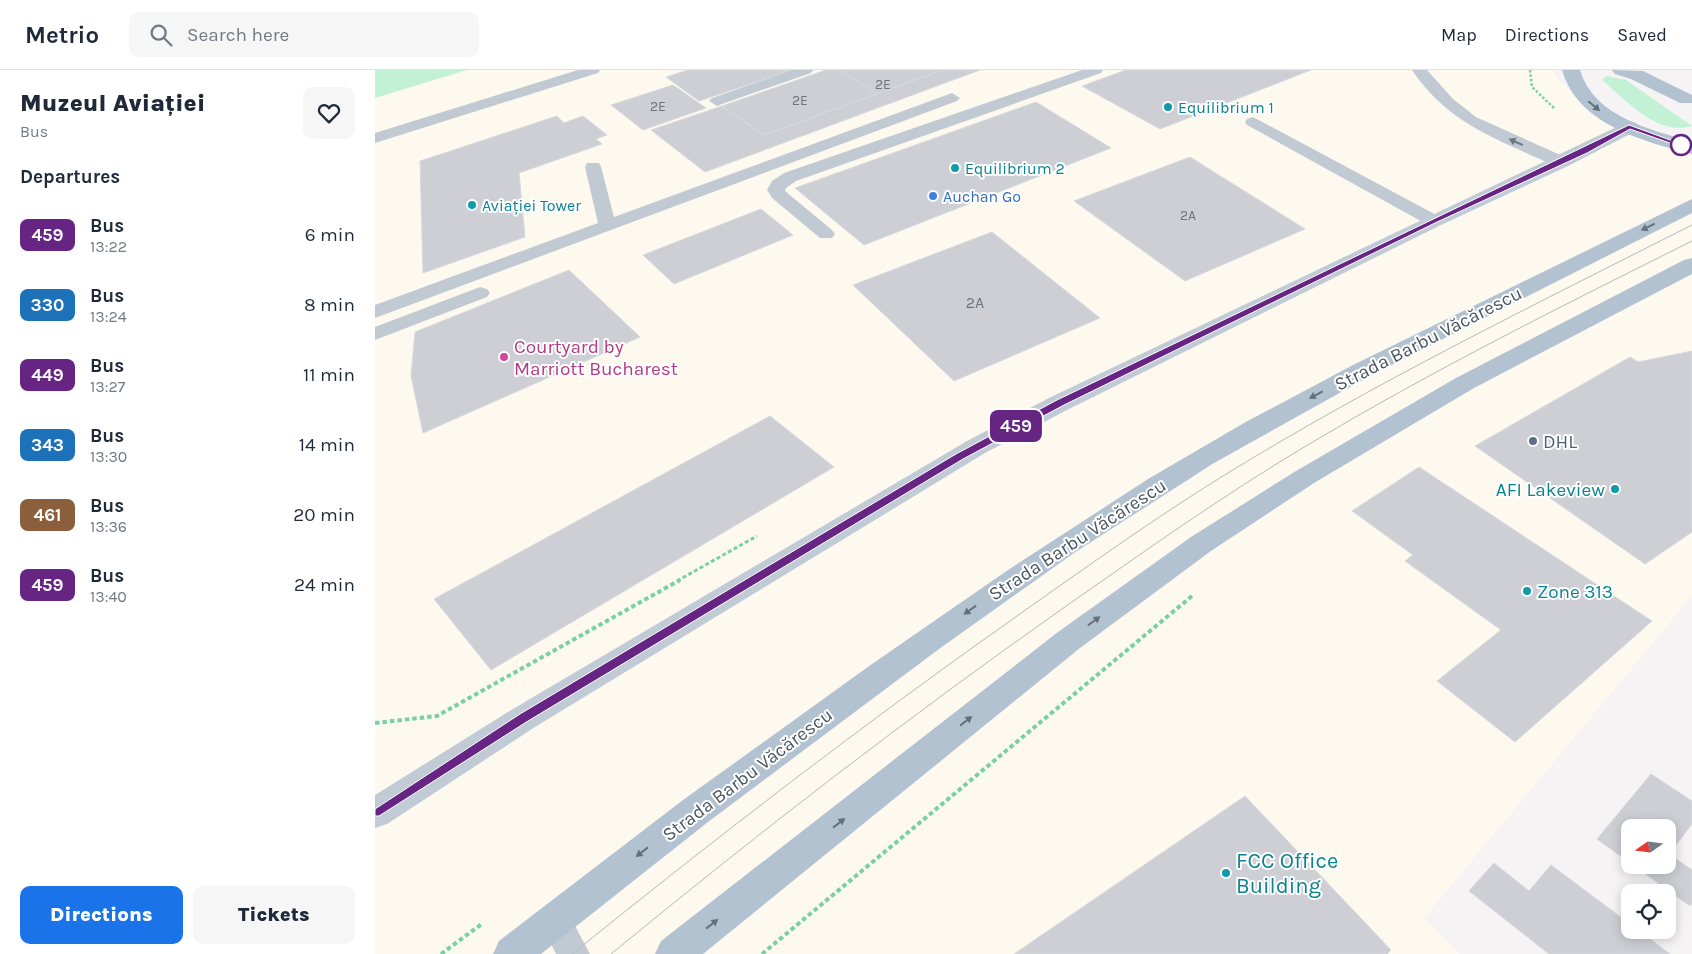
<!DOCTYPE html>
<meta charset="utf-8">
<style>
:root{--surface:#fff;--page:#f6f6f7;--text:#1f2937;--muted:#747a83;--line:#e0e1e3;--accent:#1a73e8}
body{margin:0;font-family:Karla,sans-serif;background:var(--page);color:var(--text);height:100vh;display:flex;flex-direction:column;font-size:19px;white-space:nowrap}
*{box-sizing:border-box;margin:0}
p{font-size:16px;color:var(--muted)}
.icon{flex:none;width:28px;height:28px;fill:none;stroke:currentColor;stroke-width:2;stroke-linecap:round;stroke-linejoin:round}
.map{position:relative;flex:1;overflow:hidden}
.details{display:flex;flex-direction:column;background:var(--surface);width:375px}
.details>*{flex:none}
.badge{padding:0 10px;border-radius:8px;font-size:18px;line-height:32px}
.needle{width:32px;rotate:256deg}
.tools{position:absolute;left:1246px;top:749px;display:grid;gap:10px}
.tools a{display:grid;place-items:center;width:55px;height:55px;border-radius:10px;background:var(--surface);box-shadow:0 2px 12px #0003;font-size:25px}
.map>.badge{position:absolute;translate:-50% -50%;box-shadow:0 0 0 2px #fff}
h2{padding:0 20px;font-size:19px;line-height:45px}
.round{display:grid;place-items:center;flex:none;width:52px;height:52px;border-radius:10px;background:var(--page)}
.summary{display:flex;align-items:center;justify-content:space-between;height:85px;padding:0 20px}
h1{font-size:24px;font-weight:800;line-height:38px}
.cta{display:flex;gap:10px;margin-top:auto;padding:10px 20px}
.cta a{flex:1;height:58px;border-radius:10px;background:var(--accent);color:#fff;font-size:20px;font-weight:800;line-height:58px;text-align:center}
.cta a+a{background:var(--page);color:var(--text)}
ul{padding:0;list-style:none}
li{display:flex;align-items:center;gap:15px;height:70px;padding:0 20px}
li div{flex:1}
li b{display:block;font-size:19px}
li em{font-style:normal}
li .badge{min-width:55px;font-weight:700;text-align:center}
header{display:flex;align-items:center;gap:30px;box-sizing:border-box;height:70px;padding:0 25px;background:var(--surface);border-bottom:1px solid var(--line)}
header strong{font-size:24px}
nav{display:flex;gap:28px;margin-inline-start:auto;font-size:18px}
.search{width:350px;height:45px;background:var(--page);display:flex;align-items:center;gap:12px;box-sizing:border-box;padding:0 18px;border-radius:10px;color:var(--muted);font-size:19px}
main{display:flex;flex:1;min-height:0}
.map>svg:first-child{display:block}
.commercial{fill:#fdf9ef}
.green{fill:#c3f1d5}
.building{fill:#cdcfd5;stroke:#d7d9de}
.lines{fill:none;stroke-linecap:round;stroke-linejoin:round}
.path-far2{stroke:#7ad0a6;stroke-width:2.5;stroke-dasharray:2.5 2;stroke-linecap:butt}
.path-far1{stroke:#7ad0a6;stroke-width:3;stroke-dasharray:4 2.5;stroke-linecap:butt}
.path{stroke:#7ad0a6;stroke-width:4;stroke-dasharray:4.5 3;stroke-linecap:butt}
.lane{fill:#c1cad2;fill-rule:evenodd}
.secondary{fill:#c1cbd6;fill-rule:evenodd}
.primary{fill:#b3c2d1;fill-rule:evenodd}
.tram{stroke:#b5b8bd;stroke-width:1}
.oneway{fill:#64717d}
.oneway2{fill:#6e7983}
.line{fill:#662483;stroke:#fff}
.culture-dot{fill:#0f9aa8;stroke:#fff;stroke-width:2}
.stop-dot{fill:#fff;stroke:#662483;stroke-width:2.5}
.shop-dot{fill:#3f7fe0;stroke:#fff;stroke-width:2}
.hotel-dot{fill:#d1479c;stroke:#fff;stroke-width:2}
.service-dot{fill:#5c6f8a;stroke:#fff;stroke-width:2}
.labels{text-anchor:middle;stroke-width:4;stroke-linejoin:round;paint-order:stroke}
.far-number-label{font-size:14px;fill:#6b747e}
.far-culture-label{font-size:16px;fill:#0d838f;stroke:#fff;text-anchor:start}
.far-shop-label{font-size:16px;fill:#366cbe;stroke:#fff;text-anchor:start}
.number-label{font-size:16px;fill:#6b747e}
.street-label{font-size:19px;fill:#4a5661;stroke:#fff}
.hotel-label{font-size:19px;fill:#b23c85;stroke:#fff;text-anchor:start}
.service-label{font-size:19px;fill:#4e5e75;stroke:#fff;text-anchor:start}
.culture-label{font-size:19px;fill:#0d838f;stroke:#fff;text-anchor:end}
.near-culture-label{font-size:22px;fill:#0d838f;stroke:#fff;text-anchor:start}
</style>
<header>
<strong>Metrio</strong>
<div class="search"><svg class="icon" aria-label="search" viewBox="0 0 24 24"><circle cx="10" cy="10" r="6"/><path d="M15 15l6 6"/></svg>Search here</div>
<nav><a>Map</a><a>Directions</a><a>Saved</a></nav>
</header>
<main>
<section class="details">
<div class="summary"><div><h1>Muzeul Aviației</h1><p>Bus</p></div><a class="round"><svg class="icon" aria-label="heart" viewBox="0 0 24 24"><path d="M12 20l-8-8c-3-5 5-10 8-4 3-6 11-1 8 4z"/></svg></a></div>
<h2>Departures</h2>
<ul>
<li><span class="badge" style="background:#662483;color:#fff">459</span><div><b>Bus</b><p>13:22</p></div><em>6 min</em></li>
<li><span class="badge" style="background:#1d71b8;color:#fff">330</span><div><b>Bus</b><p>13:24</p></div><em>8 min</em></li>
<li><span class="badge" style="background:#662483;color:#fff">449</span><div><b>Bus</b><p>13:27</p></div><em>11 min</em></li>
<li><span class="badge" style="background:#1d71b8;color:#fff">343</span><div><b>Bus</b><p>13:30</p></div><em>14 min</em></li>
<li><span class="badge" style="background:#8b5e3c;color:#fff">461</span><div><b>Bus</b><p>13:36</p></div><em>20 min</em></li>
<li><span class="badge" style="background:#662483;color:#fff">459</span><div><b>Bus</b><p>13:40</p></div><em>24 min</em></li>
</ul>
<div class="cta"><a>Directions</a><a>Tickets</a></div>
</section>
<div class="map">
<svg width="1317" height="884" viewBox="0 0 1317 884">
<rect width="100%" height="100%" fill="#f5f3f3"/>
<path class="commercial" d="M0 0H1179L1180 5 1217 45 1317 86V526L1049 848 1085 884H0Z"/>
<g class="green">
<path d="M0 0H92L0 28Z"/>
<path d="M1231 6 1251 10 1317 56C1282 66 1252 31 1227 10Z"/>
</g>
<g class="building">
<path d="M313 0H417L324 31 291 7Z"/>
<path d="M451 0H464L503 24 389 65 347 36Z"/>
<path d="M464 0H568L503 24Z"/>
<path d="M568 0H605L330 102 276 60 347 36 389 65Z"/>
<path d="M751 0H936L785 59 707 16Z"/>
<path d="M298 15 331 38 268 60 236 35Z"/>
<path d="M661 32 736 78 489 175 420 118Z"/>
<path d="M182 46 189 53 208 46 232 65 221 69 227 74 144 103 150 167 48 203 45 91Z"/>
<path d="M815 87 930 159 810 211 699 131Z"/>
<path d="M386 139 418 165 299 214 268 185Z"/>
<path d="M617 162 725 248 579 311 478 215Z"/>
<path d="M194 200 265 267 48 363 36 306 40 262Z"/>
<path d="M1317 281V462L1270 494 1100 376 1255 287 1263 292Z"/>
<path d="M395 346 459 397 116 600 59 529Z"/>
<path d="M1044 397 1277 551 1140 672 1062 611 1126 560 1030 491 1038 485 977 441Z"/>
<path d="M1276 704 1317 731V754L1294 784 1317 800V833L1315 836 1258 795H1292V758H1255V793L1222 769Z"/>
<path d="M870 726 1016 880 1012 884H639Z"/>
<path d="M1119 793 1154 821 1176 795 1255 854V860H1263L1295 884H1174L1094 821Z"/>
</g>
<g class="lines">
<path class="path-far2" d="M1155 0 1157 17 1180 39"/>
<path class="path-far1" d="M302 511 382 466"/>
<g class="path">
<path d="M0 653 62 646 305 510"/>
<path d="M66 884 108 853"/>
<path d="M387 884 817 526"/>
</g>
<g class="lane">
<path d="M203 0H225L223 3 0 73V63Z"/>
<path d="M417 0H438L436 3 347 34 342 36 334 31 337 28Z"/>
<path d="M707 0H728L726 3 421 111 411 118 410 121 457 160 460 164 457 168H445L397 128 392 120 397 111 409 103Z"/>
<path d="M1037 0H1052L1078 29 1101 47 1192 88 1194 92 1192 96H1180C1123 69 1074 55 1037 0Z"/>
<path d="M577 23 585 28 582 31 0 248V235L223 153 210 97 212 93H224L226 97 239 147Z"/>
<path d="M878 47 1065 147 1068 151 1065 155H1053L872 55 870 52 872 49Z"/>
<path d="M105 217 112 219 115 223 112 227 0 270V257Z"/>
<path d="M180 835 191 839 215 884H181L164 850 169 839Z"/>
</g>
<path class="secondary" d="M1254 51 1261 53 1263 57 1261 61 1193 96 1066 155 694 339 610 383 160 657 12 754 0 758V725L138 639 592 371 676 327Z"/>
<g class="primary">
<path d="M1187 0H1205C1219 47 1275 59 1317 72V84C1268 71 1203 55 1187 0Z"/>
<path d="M1237 0 1268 1 1317 25V33H1305L1256 9 1240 4Z"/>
<path d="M1317 129V143L995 306 839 393 699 483 564 579 333 752 166 884H118L124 871 308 730 497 594 633 500 773 409 869 353 978 295Z"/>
<path d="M1317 188V204L1099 318 939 413 836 481 705 578 328 884H280L286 871 683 562 816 467 921 401 1081 308 1309 190Z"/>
</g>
<g class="tram">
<path d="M197 884C342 767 490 653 642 546 710 498 777 450 848 406 999 313 1159 235 1317 155"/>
<path d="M236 884C382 764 532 648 687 539 767 483 847 426 931 376 1056 301 1187 236 1317 171"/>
</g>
</g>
<defs><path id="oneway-solid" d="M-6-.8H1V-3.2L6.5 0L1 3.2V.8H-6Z" transform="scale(1.25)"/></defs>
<g class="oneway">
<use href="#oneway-solid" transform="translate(1219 36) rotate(40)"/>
<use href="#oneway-solid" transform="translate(1273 157) rotate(154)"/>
<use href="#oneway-solid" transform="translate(941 325) rotate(152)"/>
<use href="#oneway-solid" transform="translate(595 540) rotate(144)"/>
<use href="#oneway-solid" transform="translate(719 551) rotate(-36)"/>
<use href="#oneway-solid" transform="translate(591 651) rotate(-38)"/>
<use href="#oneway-solid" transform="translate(464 753) rotate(-38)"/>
<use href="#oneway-solid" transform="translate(267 782) rotate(142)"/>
<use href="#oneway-solid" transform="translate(337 854) rotate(-38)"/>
</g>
<use class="oneway2" href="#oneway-solid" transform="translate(1141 72) rotate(-156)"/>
<path class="line" d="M1254 55 1317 78 1315 80 1255 59 1212 83 1062 152 689 335 588 389 153 651 4 746H0V739L145 644 581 384 682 330Z"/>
<g class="culture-dot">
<circle cx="793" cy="37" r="5"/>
<circle cx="580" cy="98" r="5"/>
<circle cx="97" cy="135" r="5"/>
<circle cx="1240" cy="419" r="5"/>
<circle cx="1152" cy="521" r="5"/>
<circle cx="851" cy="803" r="5"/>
</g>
<circle class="stop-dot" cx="1306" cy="75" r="10"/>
<circle class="shop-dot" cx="558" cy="126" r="5"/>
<circle class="hotel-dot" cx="129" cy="287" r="5"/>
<circle class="service-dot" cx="1158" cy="371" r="5"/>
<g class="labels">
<g class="far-number-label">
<text x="508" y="19">2E</text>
<text x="425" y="35">2E</text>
<text x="283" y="41">2E</text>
<text x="813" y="150">2A</text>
</g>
<g class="far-culture-label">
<text x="803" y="43">Equilibrium 1</text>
<text x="590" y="104">Equilibrium 2</text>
<text x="107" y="141">Aviației Tower</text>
</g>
<g class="far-shop-label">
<text x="568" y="132">Auchan Go</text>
</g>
<g class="number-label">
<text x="600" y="238">2A</text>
</g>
<g class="street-label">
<text transform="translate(1053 268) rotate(-27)" y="7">Strada Barbu Văcărescu</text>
<text transform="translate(702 469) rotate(-33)" y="7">Strada Barbu Văcărescu</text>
<text transform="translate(372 704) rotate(-37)" y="7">Strada Barbu Văcărescu</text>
</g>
<g class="hotel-label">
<text x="139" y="283">Courtyard by<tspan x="139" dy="22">Marriott Bucharest</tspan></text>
</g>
<g class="service-label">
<text x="1168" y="378">DHL</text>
</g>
<g class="culture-label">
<text x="1230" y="426">AFI Lakeview</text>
<text x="1162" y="528" text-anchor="start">Zone 313</text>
</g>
<g class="near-culture-label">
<text x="861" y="798">FCC Office<tspan x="861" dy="25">Building</tspan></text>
</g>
</g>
</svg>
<div class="tools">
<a><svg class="needle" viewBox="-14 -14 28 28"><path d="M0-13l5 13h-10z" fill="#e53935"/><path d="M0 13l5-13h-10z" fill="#747a83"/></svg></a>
<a><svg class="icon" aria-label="locate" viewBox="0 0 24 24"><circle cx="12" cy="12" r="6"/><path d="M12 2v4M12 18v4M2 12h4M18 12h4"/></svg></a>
</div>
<b class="badge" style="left:641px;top:356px;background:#662483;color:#fff">459</b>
</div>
</main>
